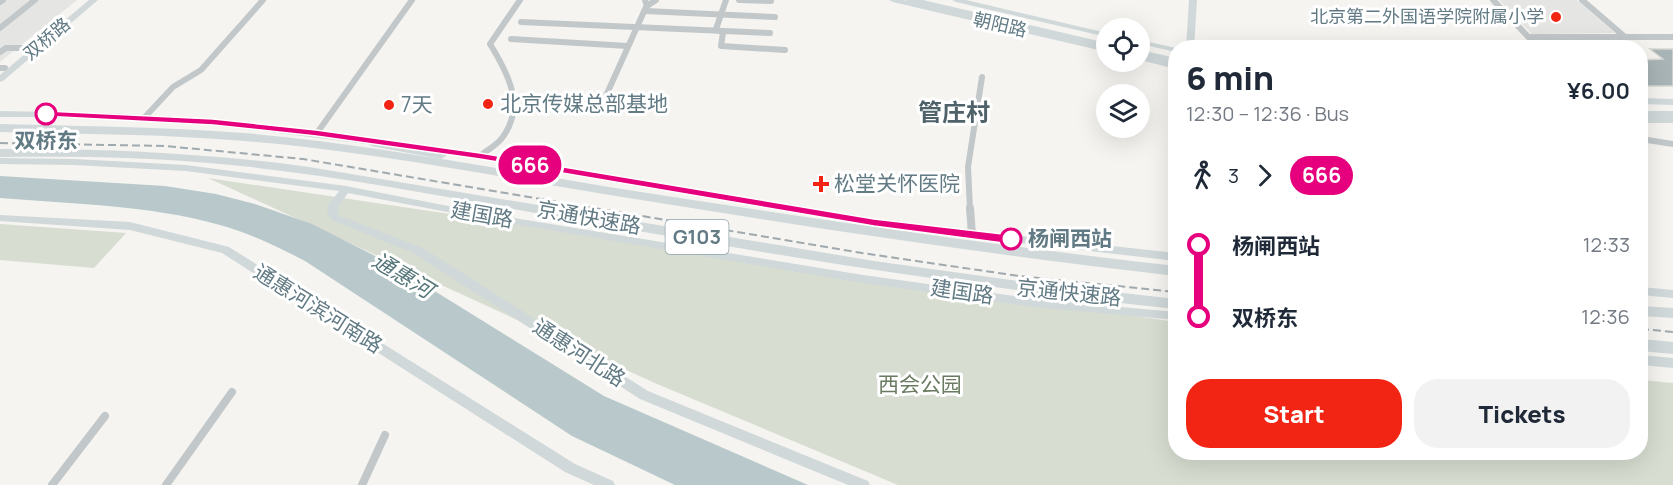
<!DOCTYPE html>
<meta charset="utf-8">
<style>
:root{--surface:#fff;--page:#f2f2f3;--text:#1f2937;--muted:#747a83;--accent:#f22413}
body{margin:0;font-family:Manrope,"Noto Sans SC",sans-serif;background:var(--page);color:var(--text);height:100vh;display:flex;flex-direction:column;font-size:22px;white-space:nowrap}
*{box-sizing:border-box;margin:0}
p{font-size:20px;color:var(--muted)}
.icon{flex:none;width:33px;height:33px;fill:none;stroke:currentColor;stroke-width:2;stroke-linecap:round;stroke-linejoin:round}
.map{position:relative;flex:1;overflow:hidden}
.side{position:absolute;left:1168px;top:40px;width:480px;height:420px;display:flex;flex-direction:column;background:var(--surface);border-radius:24px;box-shadow:0 6px 24px #0002}
.side>*{flex:none}
.badge{padding:0 12px;border-radius:20px;font-size:21px;line-height:39px}
.buttons{position:absolute;left:1096px;top:18px;display:grid;gap:12px}
.buttons a{display:grid;place-items:center;width:54px;height:54px;border-radius:50%;background:var(--surface);box-shadow:0 6px 24px #0002;font-size:30px}
.map>.badge{position:absolute;translate:-50% -50%;box-shadow:0 0 0 3px #fff}
.legs{display:flex;align-items:center;gap:9px;height:66px;padding:0 18px;font-size:20px}
.legs p{margin-inline-start:auto}
.summary{display:flex;align-items:center;justify-content:space-between;height:102px;padding:0 18px}
h1{font-size:33px;font-weight:800;line-height:45px}
.cta{display:flex;gap:12px;margin-top:auto;padding:12px 18px}
.cta a{flex:1;height:69px;border-radius:24px;background:var(--accent);color:#fff;font-size:24px;font-weight:800;line-height:69px;text-align:center}
.cta a+a{background:var(--page);color:var(--text)}
ul{padding:0 18px;list-style:none}
li{display:flex;align-items:center;gap:21px;height:72px;font-size:22px}
li i{display:grid;place-items:center;width:9px;height:100%;margin:0 8px;background:currentColor}
li i::after{content:'';width:15px;height:15px;margin:-8px;border:4px solid;border-radius:50%;background:var(--surface)}
li p{margin-inline-start:auto}
li:first-child i{background:linear-gradient(#0000 50%,currentColor 0)}
li:last-child i{background:linear-gradient(currentColor 50%,#0000 0)}
.map>svg:first-child{display:block}
.built{fill:#e5e6e4}
.green{fill:#d7ddd1}
.water{fill:#b9c9cb}
.building{fill:#a8b4b6;stroke:#d6d6d3;stroke-width:1.5}
.lines{fill:none;stroke-linecap:round;stroke-linejoin:round}
.street-far1{stroke:#c2c7c9;stroke-width:6}
.street{stroke:#c2c7c9;stroke-width:8}
.secondary{fill:#d0d8da;fill-rule:evenodd}
.highway{fill:#d0d8da;fill-rule:evenodd}
.rail{stroke:#a0a9ad;stroke-width:2;stroke-dasharray:8 4;stroke-linecap:butt}
.line-1{fill:#e6007e;stroke:#fff;stroke-width:1.5}
.poi-dot{fill:#f22413;stroke:#fff;stroke-width:2}
.stop-1-dot{fill:#fff;stroke:#e6007e;stroke-width:3}
.labels{text-anchor:middle;stroke-width:6;stroke-linejoin:round;paint-order:stroke}
.far-poi-label{font-size:18px;fill:#617a84;stroke:#fff;text-anchor:end}
.far-street-label{font-size:18px;fill:#617a84;stroke:#fff}
.shield{fill:#fff;stroke:#90a2a9;stroke-width:1.5}
.shield-label{font-size:20px;font-weight:bold;fill:#617a84}
.poi-label{font-size:21px;fill:#617a84;stroke:#fff;text-anchor:start}
.stop-label{font-size:21px;font-weight:bold;fill:#617a84;stroke:#fff}
.street-label{font-size:21px;fill:#617a84;stroke:#fff}
.park-label{font-size:21px;fill:#6a7b61;stroke:#fff}
.water-label{font-size:22px;font-style:italic;fill:#58777b;stroke:#fff}
.quarter-label{font-size:24px;font-weight:bold;fill:#506269;stroke:#fff}
</style>
<div class="map">
<svg width="1673" height="485" viewBox="0 0 1673 485">
<rect width="100%" height="100%" fill="#f5f4f0"/>
<g class="built">
<path d="M0 0H77L0 62Z"/>
<path d="M1499 0H1577L1615 33 1532 34Z"/>
</g>
<g class="green">
<path d="M208 178 1176 322V453H1641V380L1673 383V485H898L657 384Z"/>
<path d="M0 224 126 233 94 268 0 260Z"/>
</g>
<path class="water" d="M0 176 165 186 216 194 255 204 312 224 391 264 604 396 808 485H675L572 436 305 261C278 247 250 233 220 225 149 205 73 204 0 198Z"/>
<path class="building" d="M1650 49H1673V86H1641V60L1663 59Z"/>
<g class="lines">
<g class="street-far1">
<path d="M645 0 647 6 656 0"/>
<path d="M726 0 716 29 723 33 721 46 785 50"/>
<path d="M739 0 771 1"/>
<path d="M1493 0 1539 48"/>
<path d="M1582 0 1625 37"/>
<path d="M0 2 3 0"/>
<path d="M645 11 775 17"/>
<path d="M521 22 770 33"/>
<path d="M0 28 35 0"/>
<path d="M1529 37H1673"/>
<path d="M511 39 628 46"/>
<path d="M0 52 6 48H30"/>
<path d="M0 68H5"/>
<path d="M600 109 646 7"/>
<path d="M144 118 173 87 201 70 263 0"/>
<path d="M317 133 412 0"/>
<path d="M1641 139 1673 144"/>
<path d="M480 156C487 150 496 146 502 138 526 107 508 73 490 44L520 0"/>
<path d="M970 209 968 167 982 77"/>
</g>
<g class="street">
<path d="M970 208 972 235"/>
<path d="M52 485 105 416"/>
<path d="M166 485 232 392"/>
<path d="M362 485 385 435"/>
</g>
<g class="secondary">
<path d="M89 0H98L3 81 0 82V75Z"/>
<path d="M889 0H903L1107 48V52L893 2Z"/>
<path d="M952 0H966L1107 33V37L956 2Z"/>
<path d="M1189 0H1197L1194 48H1186Z"/>
<path d="M1140 40 1176 48H1178H1176V52L1140 44Z"/>
<path d="M1140 56 1176 63V69L1140 60Z"/>
<path d="M1641 98 1673 99V105L1641 104Z"/>
<path d="M0 111 108 113 188 118 383 140 388 143 383 146C318 138 253 129 188 123 125 118 63 117 0 117Z"/>
<rect x="1641" y="117" width="32" height="6"/>
<path d="M413 144 480 153 874 220 1176 253V261L874 226 480 159 410 149 408 147 410 145Z"/>
<path d="M0 158 74 159 186 165 346 186 484 213 863 275 1044 300 1176 312V320L1044 308 863 283 484 219 348 193 338 207 337 212 340 216 423 248 648 391 868 481 870 485H848L640 399 415 254 332 220 327 212 328 206 339 191 186 171 74 165 0 164Z"/>
<path d="M0 215 130 222 229 247 575 464 613 481 615 485H594L565 472 222 253 130 230 0 221Z"/>
<path d="M1641 287 1673 290V298L1641 295Z"/>
<path d="M1641 355 1673 358V368L1641 365Z"/>
</g>
<g class="highway">
<path d="M905 0H923L1107 43V49L910 3Z"/>
<path d="M1140 50 1176 58V64L1140 56Z"/>
<rect x="1641" y="111" width="32" height="6"/>
<path d="M0 124C81 126 163 127 244 133 369 144 492 168 615 188 802 217 988 245 1176 266V276C988 255 802 226 616 196 492 176 369 151 244 141 163 134 81 134 0 132Z"/>
<path d="M375 139 441 151 447 155 441 159 371 146 369 143Z"/>
<path d="M0 149C104 148 206 153 309 167L874 261 1025 282 1176 299V309C986 289 798 259 609 226 480 204 351 176 221 164 147 157 73 156 0 157Z"/>
<path d="M1641 306 1673 308V318L1641 316Z"/>
<path d="M1641 339 1673 342V354L1641 351Z"/>
</g>
<g class="rail">
<path d="M0 143 165 146 303 159 862 253 1019 276 1176 292"/>
<path d="M1641 329 1673 332"/>
</g>
</g>
<path class="line-1" d="M46 111 213 119 316 130 480 153 874 219 1011 235 1017 239 1011 244 874 226 480 159 316 136 213 125 42 116V112Z"/>
<g class="poi-dot">
<circle cx="1556" cy="17" r="6"/>
<circle cx="488" cy="104" r="6"/>
<circle cx="389" cy="105" r="6"/>
<path d="M818 175h6v6h6v6h-6v6h-6v-6h-6v-6h6z"/>
</g>
<g class="stop-1-dot">
<circle cx="46" cy="114" r="10"/>
<circle cx="1011" cy="239" r="10"/>
</g>
<g class="labels">
<g class="far-poi-label">
<text x="1544" y="23">北京第二外国语学院附属小学</text>
</g>
<g class="far-street-label">
<text transform="translate(1000 25) rotate(13)" y="6">朝阳路</text>
<text transform="translate(47 39) rotate(-40)" y="6">双桥路</text>
</g>
<rect class="shield" x="665.5" y="220" width="63" height="34" rx="4.5"/>
<g class="shield-label">
<text x="697" y="244">G103</text>
</g>
<g class="poi-label">
<text x="500" y="111">北京传媒总部基地</text>
<text x="401" y="112">7天</text>
<text x="834" y="191">松堂关怀医院</text>
</g>
<g class="stop-label">
<text x="46" y="148">双桥东</text>
<text x="1028" y="246" text-anchor="start">杨闸西站</text>
</g>
<g class="street-label">
<text transform="translate(482 215) rotate(10)" y="7">建国路</text>
<text transform="translate(589 218) rotate(10)" y="7">京通快速路</text>
<text transform="translate(962 292) rotate(8)" y="7">建国路</text>
<text transform="translate(1069 293) rotate(6)" y="7">京通快速路</text>
<text transform="translate(318 309) rotate(32)" y="7">通惠河滨河南路</text>
<text transform="translate(579 353) rotate(33)" y="7">通惠河北路</text>
</g>
<g class="park-label">
<text x="920" y="392">西会公园</text>
</g>
<g class="water-label">
<text transform="translate(403 275) rotate(31)" y="8">通惠河</text>
</g>
<g class="quarter-label">
<text x="954" y="121">管庄村</text>
</g>
</g>
</svg>
<div class="buttons">
<a><svg class="icon" aria-label="locate" viewBox="0 0 24 24"><circle cx="12" cy="12" r="6"/><path d="M12 2v4M12 18v4M2 12h4M18 12h4"/></svg></a>
<a><svg class="icon" aria-label="layers" viewBox="0 0 24 24"><path d="M12 4l9 5-9 5-9-5zM3 14l9 5 9-5"/></svg></a>
</div>
<b class="badge" style="left:530px;top:165px;background:#e6007e;color:#fff">666</b>
<section class="side">
<div class="summary"><div><h1>6 min</h1><p>12:30 – 12:36 · Bus</p></div><b>¥6.00</b></div>
<div class="legs"><svg class="icon" aria-label="walk" viewBox="0 0 24 24"><circle cx="13" cy="4" r="2"/><path d="M13 8l-2 6 4 7M11 14l-3 7M7 12l3-4h3l4 4"/></svg>3<svg class="icon" aria-label="forward" viewBox="0 0 24 24"><path d="M9 5l7 7-7 7"/></svg><b class="badge" style="background:#e6007e;color:#fff">666</b></div>
<ul>
<li><i style="color:#e6007e"></i><b>杨闸西站</b><p>12:33</p></li>
<li><i style="color:#e6007e"></i><b>双桥东</b><p>12:36</p></li>
</ul>
<div class="cta"><a>Start</a><a>Tickets</a></div>
</section>
</div>
